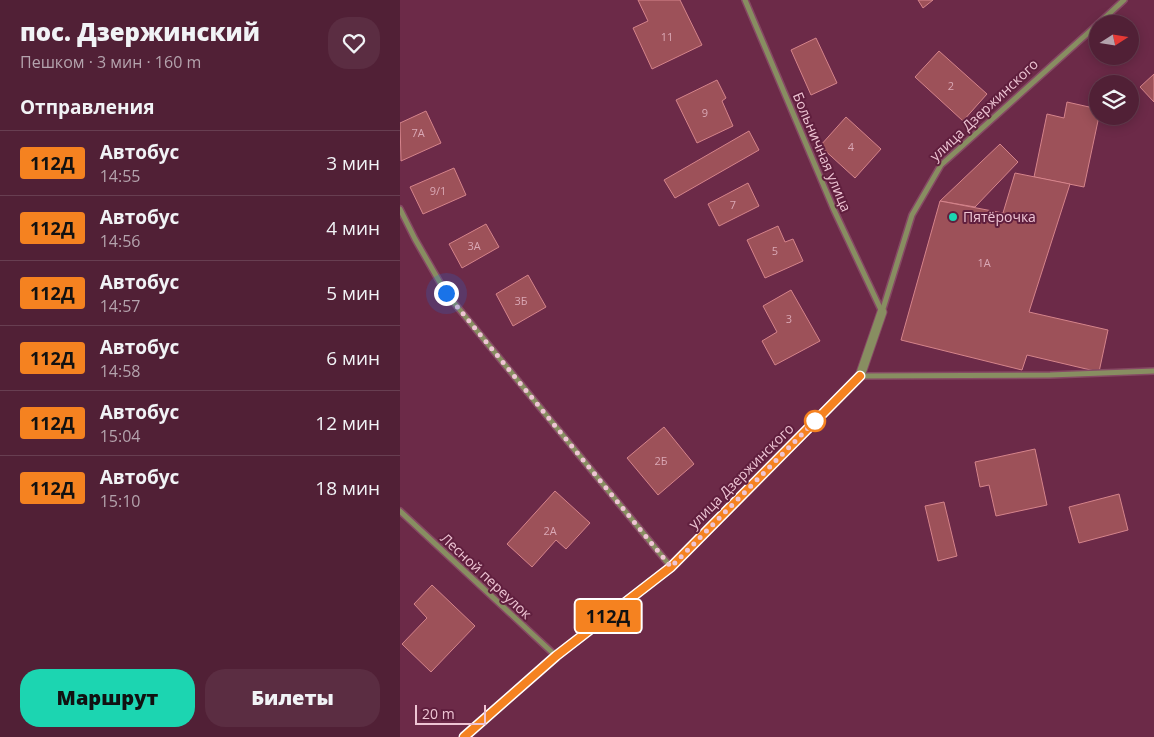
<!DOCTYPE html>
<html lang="ru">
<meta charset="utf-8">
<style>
:root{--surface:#512036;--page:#5b2d42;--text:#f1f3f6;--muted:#b4a3ad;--line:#673e51;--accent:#1cd5b1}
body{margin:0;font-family:"Open Sans",sans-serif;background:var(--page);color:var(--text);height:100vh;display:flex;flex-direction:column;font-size:19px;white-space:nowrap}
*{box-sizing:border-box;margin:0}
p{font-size:16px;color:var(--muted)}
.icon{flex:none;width:28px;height:28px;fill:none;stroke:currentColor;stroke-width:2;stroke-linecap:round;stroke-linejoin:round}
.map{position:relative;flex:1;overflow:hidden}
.details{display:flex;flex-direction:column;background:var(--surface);width:400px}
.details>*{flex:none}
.badge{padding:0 10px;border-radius:4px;font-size:18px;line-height:32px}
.needle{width:32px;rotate:78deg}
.buttons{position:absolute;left:689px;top:15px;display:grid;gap:10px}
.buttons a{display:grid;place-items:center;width:50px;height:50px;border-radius:50%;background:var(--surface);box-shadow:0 2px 12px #0003,0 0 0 1px var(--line);font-size:25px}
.scale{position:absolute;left:15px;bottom:12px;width:71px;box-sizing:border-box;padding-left:5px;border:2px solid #eec5d4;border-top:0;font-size:14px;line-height:18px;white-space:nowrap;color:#eec5d4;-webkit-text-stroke:4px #601f3e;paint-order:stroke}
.you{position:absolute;width:25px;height:25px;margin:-12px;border:4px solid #fff;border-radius:50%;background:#1a73e8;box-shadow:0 0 0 8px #1a73e833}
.map>.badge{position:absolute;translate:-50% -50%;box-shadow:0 0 0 2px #fff}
h2{padding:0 20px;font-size:19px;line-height:45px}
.round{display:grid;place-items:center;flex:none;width:52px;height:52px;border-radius:20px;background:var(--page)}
.head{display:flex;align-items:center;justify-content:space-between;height:85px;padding:0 20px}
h1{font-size:24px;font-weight:800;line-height:38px}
.button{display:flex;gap:10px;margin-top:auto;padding:10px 20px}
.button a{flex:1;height:58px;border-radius:20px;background:var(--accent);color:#111;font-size:20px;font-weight:800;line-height:58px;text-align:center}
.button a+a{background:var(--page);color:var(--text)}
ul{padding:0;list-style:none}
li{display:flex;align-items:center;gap:15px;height:65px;padding:0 20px;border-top:1px solid var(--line)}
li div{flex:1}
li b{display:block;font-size:19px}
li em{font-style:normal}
li .badge{min-width:55px;font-weight:700;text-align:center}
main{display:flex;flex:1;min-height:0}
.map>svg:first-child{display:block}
.building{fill:#9d5159;stroke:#d5848b}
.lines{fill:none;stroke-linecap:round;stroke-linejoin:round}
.minor-casing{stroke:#864964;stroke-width:8}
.tertiary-casing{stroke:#864964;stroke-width:11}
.minor{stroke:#888e61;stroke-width:5}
.tertiary{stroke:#888e61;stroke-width:9}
.line-casing{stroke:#fff;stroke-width:11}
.line{stroke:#f58220;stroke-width:8}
.walk{stroke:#eec5d4;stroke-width:5;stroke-dasharray:0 9}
.poi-dot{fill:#1cd5b1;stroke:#601f3e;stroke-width:2}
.stop-dot{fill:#fff;stroke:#f58220;stroke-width:2.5}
.labels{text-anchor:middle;stroke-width:4;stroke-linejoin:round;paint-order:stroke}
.number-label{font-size:11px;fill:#daa8b5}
.street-label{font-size:14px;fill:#eec5d4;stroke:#601f3e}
.poi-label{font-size:14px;fill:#eec5d4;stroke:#601f3e;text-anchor:start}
</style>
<main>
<section class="details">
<div class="head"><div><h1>пос. Дзержинский</h1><p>Пешком · 3 мин · 160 m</p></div><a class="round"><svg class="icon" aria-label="heart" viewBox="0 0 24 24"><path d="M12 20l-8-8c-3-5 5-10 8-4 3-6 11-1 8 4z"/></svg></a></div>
<h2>Отправления</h2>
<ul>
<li><span class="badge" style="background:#f58220;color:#111">112Д</span><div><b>Автобус</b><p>14:55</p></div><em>3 мин</em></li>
<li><span class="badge" style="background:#f58220;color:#111">112Д</span><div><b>Автобус</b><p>14:56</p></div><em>4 мин</em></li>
<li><span class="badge" style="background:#f58220;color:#111">112Д</span><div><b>Автобус</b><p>14:57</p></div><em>5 мин</em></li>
<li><span class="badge" style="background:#f58220;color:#111">112Д</span><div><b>Автобус</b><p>14:58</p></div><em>6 мин</em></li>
<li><span class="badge" style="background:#f58220;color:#111">112Д</span><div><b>Автобус</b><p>15:04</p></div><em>12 мин</em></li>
<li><span class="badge" style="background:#f58220;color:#111">112Д</span><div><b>Автобус</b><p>15:10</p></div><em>18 мин</em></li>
</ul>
<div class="button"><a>Маршрут</a><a>Билеты</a></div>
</section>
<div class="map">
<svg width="754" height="737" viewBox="0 0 754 737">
<rect width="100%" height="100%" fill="#6c2a48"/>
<g class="building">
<path d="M238 0H280L302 45 252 69 233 28 248 21Z"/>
<path d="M518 0H533L523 8Z"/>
<path d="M416 38 437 83 411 95 391 50Z"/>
<path d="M539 51 587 94 563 121 515 77Z"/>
<path d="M754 74V102L740 87Z"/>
<path d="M317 80 326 98 322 101 333 126 297 143 276 100Z"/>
<path d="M667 102 698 109V116H699L684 187 634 177 647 114 664 118Z"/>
<path d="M26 111 41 143 1 161 0 123Z"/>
<path d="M446 117 481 149 455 178 420 146Z"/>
<path d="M349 131 359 150 275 198 264 180Z"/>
<path d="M600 144 618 162 575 207 540 201Z"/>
<path d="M54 168 66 195 23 214 10 187Z"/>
<path d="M615 173 670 184 629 312 708 330 699 372 627 355 622 370 501 340 540 201 603 213Z"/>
<path d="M348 183 359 206 319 226 308 204Z"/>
<path d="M86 224 99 247 62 268 49 244Z"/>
<path d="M378 226 385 242 393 239 403 261 365 278 347 240Z"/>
<path d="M128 275 146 307 113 326 96 294Z"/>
<path d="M391 290 420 341 375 365 362 341 377 332 363 306Z"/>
<path d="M264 427 294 464 258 495 227 458Z"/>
<path d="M635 449 647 505 596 516 589 485 580 487 575 462Z"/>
<path d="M155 491 190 523 166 549 156 540 132 567 107 544Z"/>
<path d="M719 494 728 530 679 543 669 507Z"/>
<path d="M544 502 557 556 538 561 525 506Z"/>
<path d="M32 585 75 626 31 672 2 644 27 618 14 604Z"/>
</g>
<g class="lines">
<g class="minor-casing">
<g id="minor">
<path d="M345 0 434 210 482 312"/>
<path d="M698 24 724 0"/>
<path d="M0 209 15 239 46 293 271 567"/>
<path d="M482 312 512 215 541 165 698 24"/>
<path d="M460 376 650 375 754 371"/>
<path d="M0 511 156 656"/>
</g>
</g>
<g class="tertiary-casing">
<path id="tertiary" d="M64 737 156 656 271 567 460 376 482 312"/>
</g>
<use href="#minor" class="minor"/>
<use href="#tertiary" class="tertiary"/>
</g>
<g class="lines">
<g class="line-casing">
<path id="line" d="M64 737 156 656 271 567 460 376"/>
</g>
<use href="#line" class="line"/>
<path class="walk" d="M46 293 271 567 421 415 415 421"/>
</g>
<circle class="poi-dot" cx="553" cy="217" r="5"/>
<circle class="stop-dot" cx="415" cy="421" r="10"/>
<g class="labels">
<g class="number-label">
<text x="267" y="41">11</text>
<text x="551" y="90">2</text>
<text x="305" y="117">9</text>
<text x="18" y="137">7А</text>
<text x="451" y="151">4</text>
<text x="38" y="195">9/1</text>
<text x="333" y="209">7</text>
<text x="74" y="250">3А</text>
<text x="375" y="255">5</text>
<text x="584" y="267">1А</text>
<text x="121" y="305">3Б</text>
<text x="389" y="323">3</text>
<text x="261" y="465">2Б</text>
<text x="150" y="535">2А</text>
</g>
<g class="street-label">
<text transform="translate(584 110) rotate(-43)" y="5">улица Дзержинского</text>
<text transform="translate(422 152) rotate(67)" y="5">Больничная улица</text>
<text transform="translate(341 476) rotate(-45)" y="5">улица Дзержинского</text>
<text transform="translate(86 576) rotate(43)" y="5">Лесной переулок</text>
</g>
<g class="poi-label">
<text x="563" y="222">Пятёрочка</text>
</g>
</g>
</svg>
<div class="buttons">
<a><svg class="needle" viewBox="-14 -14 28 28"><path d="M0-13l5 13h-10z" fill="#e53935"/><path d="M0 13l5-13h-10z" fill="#b4a3ad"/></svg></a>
<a><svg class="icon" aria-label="layers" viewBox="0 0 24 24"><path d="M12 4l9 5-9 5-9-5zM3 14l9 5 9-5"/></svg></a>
</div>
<div class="scale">20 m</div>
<div class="you" style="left:46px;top:293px"></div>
<b class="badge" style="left:208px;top:616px;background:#f58220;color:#111">112Д</b>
</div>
</main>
